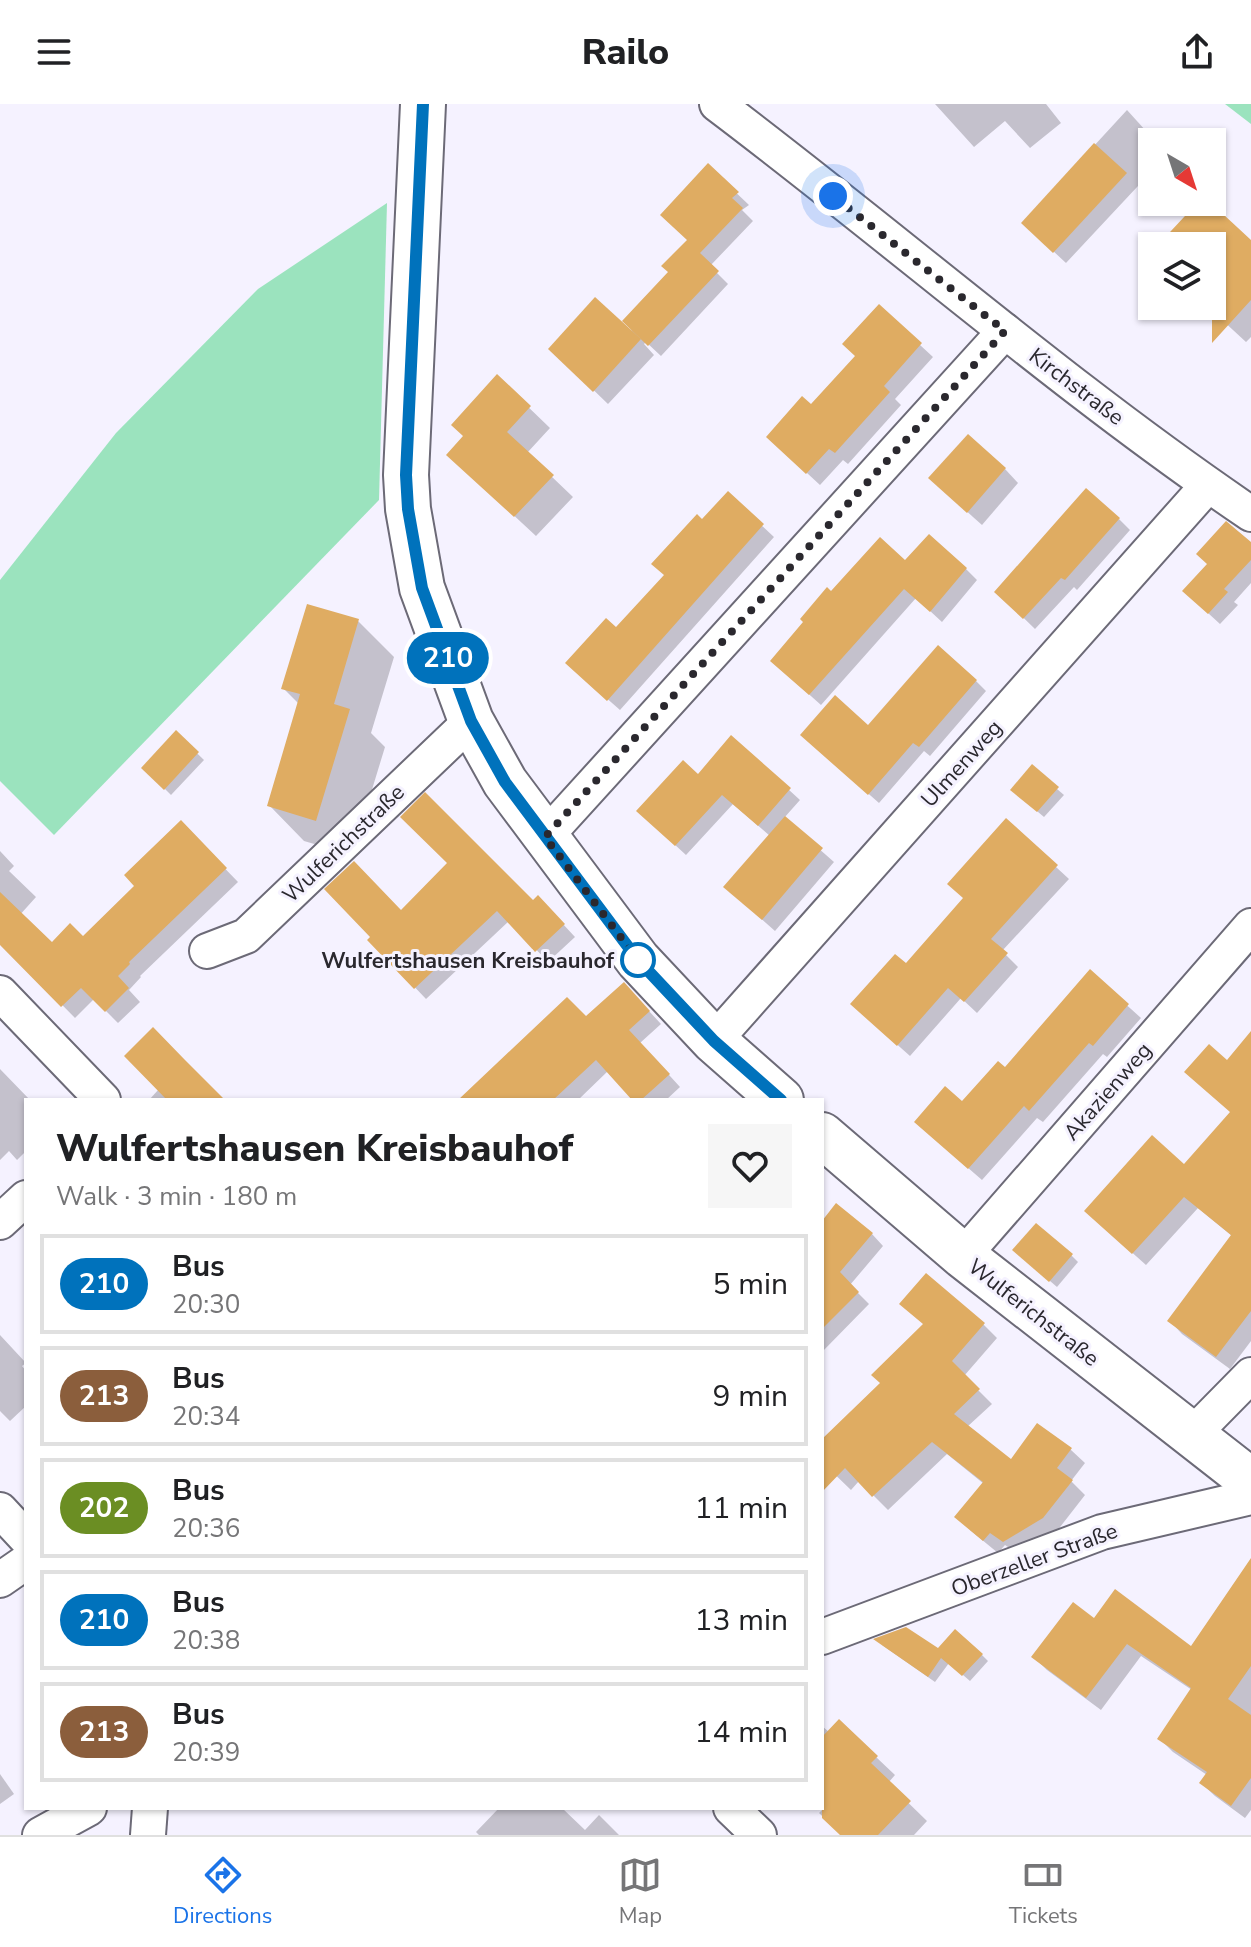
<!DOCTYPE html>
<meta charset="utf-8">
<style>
:root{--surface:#fff;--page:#f6f6f6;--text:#202124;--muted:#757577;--line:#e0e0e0;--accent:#1a73e8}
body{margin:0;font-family:"Nunito Sans",sans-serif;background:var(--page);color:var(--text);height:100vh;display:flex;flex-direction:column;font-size:30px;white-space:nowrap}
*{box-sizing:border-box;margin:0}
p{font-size:26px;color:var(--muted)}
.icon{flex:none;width:44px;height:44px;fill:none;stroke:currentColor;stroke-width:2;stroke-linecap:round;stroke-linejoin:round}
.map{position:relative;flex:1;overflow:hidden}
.panel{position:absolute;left:24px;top:994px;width:800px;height:712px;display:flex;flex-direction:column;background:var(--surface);border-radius:0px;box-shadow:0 2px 6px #0004}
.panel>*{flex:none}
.badge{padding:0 16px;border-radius:26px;font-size:28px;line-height:52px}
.needle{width:52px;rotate:141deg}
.buttons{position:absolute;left:1138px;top:24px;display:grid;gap:16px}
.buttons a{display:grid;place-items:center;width:88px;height:88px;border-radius:0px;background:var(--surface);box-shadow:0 2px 6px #0004;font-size:40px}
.you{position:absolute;width:40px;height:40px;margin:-20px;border:6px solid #fff;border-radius:50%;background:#1a73e8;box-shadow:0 0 0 12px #1a73e833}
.map>.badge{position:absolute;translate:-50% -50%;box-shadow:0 0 0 4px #fff}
.round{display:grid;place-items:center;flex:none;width:84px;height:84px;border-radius:0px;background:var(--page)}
.summary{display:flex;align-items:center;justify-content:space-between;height:136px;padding:0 32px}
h1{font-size:38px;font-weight:800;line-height:60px}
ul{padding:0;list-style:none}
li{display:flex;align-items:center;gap:24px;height:100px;margin:0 16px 12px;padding:0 16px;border:4px solid var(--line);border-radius:0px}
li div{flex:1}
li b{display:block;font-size:30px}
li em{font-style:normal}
li .badge{min-width:88px;font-weight:700;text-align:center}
header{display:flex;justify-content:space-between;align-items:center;height:104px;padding:0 32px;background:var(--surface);font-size:36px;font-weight:800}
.dock{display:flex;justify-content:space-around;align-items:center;height:112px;border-top:2px solid var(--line);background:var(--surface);font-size:22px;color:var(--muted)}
.dock a{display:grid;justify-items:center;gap:4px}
.dock .selected{color:var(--accent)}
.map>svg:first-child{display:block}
.green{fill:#9be3be}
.shadow{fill:#0003}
.building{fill:#dfac62}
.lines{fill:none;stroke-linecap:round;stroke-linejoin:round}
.street-casing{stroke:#6c6a77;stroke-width:38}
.secondary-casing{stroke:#6c6a77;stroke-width:48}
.street{stroke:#fff;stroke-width:34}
.secondary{stroke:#fff;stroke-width:44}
.line-casing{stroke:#fff;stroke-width:18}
.line{stroke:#0072bc;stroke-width:12}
.walk{stroke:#2a282e;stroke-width:8;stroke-dasharray:0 14.4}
.stop-dot{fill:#fff;stroke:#0072bc;stroke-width:4}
.labels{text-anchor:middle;stroke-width:6;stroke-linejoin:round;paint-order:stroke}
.street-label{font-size:22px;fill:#2a282e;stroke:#f5f2ff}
.stop-label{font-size:22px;font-weight:bold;fill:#2a282e;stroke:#f5f2ff;text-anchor:end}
</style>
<header><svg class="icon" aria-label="menu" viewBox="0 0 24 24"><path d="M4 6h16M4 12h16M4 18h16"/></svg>Railo<svg class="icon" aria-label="share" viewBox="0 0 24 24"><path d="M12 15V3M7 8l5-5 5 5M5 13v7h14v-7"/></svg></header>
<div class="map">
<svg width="1251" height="1731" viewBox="0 0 1251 1731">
<rect width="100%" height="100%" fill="#f5f2ff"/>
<g class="green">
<path d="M1225 0H1251V20Z"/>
<path d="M387 99 379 396 54 731 0 677V476L116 329 258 185Z"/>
</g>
<g class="shadow">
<path d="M935 0H1046L1061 19 1030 44 1005 17 974 43Z"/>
<path d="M1127 6 1156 38H1152V67L1066 159 1023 119Z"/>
<path d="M708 62 749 101 742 106 753 117 710 162 728 180 661 252 646 238 644 240 654 251 608 300 551 245 634 226 689 137Z"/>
<path d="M1201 98H1207L1251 138V233L1246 238 1207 202H1212V142H1160Z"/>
<path d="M879 203 933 253 895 295 901 301 848 360 843 356 820 381 781 345 811 302 857 252Z"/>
<path d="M497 273 550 324 527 349 573 393 536 432 470 371 465 332Z"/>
<path d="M1005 365 1018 379 982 421 945 388Z"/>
<path d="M728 390 774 433 620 606 579 570 666 472 702 418Z"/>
<path d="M1119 415 1130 426 1077 486 1074 483 1035 525 997 488Z"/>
<path d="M1251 441V479L1234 498 1238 501 1220 520 1196 498Z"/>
<path d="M905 459 966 465 977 476 942 518 916 494 821 601 784 568 831 490Z"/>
<path d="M358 517 394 553 371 629 385 643 352 751 304 737 269 701 299 600 283 584Z"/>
<path d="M976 577 986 587 930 652 924 647 879 699 813 641 868 624Z"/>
<path d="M176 629 204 656 171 691 144 664Z"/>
<path d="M732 634 800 696 784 714 834 758 775 827 725 783 770 732 733 700 686 751 649 717 698 672Z"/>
<path d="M1057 685 1064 691 1044 713 1019 692Z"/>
<path d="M1006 717 1069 775 1002 847 1018 863 977 909 961 894 910 952 865 912 965 795Z"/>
<path d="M181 719 238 778 140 872 141 873 129 886 140 898 118 919 94 895 75 914 20 858 52 840 83 835 137 783Z"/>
<path d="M0 747 14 762 9 767 36 793 9 823 0 814Z"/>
<path d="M533 798 549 805 575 833 548 858 509 817 426 895 370 836 401 808Z"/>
<path d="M1090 868 1141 914 1107 953 1103 950 1043 1018 1037 1014 982 1076 929 1030 1005 966Z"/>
<path d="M636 893 661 920 640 939 680 983 666 996H635L608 967 578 996H461L586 915Z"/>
<path d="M1251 930V1237L1230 1265 1182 1230 1170 1217 1232 1132 1198 1104 1146 1161 1099 1119 1184 1063 1232 1009 1227 958Z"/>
<path d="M0 965 30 996H26V1047L17 1056 9 1047 0 1056Z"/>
<path d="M159 985 222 996H149Z"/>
<path d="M872 1130 883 1142 850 1181 869 1200 822 1248V1138Z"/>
<path d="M1071 1151 1078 1158 1057 1183 1021 1152Z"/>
<path d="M983 1220 997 1234 964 1272 992 1300 967 1323 1011 1358 1037 1322 1071 1346 1085 1359 1071 1377 1085 1391 1057 1427 1018 1450 1005 1441 998 1449 970 1426 984 1380 947 1350 888 1406 859 1377 851 1386 822 1358V1339Z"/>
<path d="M0 1231 26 1259 22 1262 26 1267V1302L10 1317 0 1307Z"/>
<path d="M1251 1482V1706L1245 1714 1215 1692 1201 1679 1207 1671 1173 1648 1159 1634 1192 1586 1141 1552 1101 1606 1047 1566 1034 1553 1094 1516 1192 1545Z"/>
<path d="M882 1541 982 1551 988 1557 970 1577 949 1559 935 1578Z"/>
<path d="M839 1618 895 1671 888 1679 927 1717 914 1731H842L819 1709 826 1702 822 1698V1622L829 1628Z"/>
<path d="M0 1670 14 1690 0 1700Z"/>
<path d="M499 1704H562L585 1726 599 1711 619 1731H479L476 1728Z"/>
</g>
<g class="building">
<path d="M1094 39 1127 69 1053 149 1021 119Z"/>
<path d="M708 59 739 88 732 94 743 104 700 149 719 167 648 242 622 217 668 168 661 162 687 136 660 111Z"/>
<path d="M1198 98H1210L1251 136V196L1212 239V142H1157Z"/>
<path d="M595 193 641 235 593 288 548 245Z"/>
<path d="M879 200 922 239 884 282 890 288 835 349 829 345 806 370 766 333 802 292 811 300 855 252 842 240Z"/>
<path d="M497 270 531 302 507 328 554 371 514 413 446 351 463 332 451 321Z"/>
<path d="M968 330 1006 364 967 409 928 374Z"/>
<path d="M1086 384 1120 414 1065 476 1061 474 1023 515 994 488Z"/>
<path d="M728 387 764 420 607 597 565 559 606 514 616 523 664 471 651 460 697 410 702 415Z"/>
<path d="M1226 417 1251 438V456L1224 485 1228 488 1208 510 1182 487 1207 460 1196 450Z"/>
<path d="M929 430 967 464 930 508 904 485 809 591 770 557 803 518 800 515 827 483 831 487 880 433 905 456Z"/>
<path d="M307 500 359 515 334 600 350 605 316 717 267 702 300 590 281 585Z"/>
<path d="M938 541 977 576 919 643 913 639 868 691 800 631 835 591 868 621Z"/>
<path d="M176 626 199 648 164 686 141 664Z"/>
<path d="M731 631 791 684 758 722 722 691 675 742 636 707 683 656 698 670Z"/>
<path d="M1032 660 1059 683 1037 708 1010 686Z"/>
<path d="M425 688 533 796 538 791 565 820 535 848 497 807 414 885 367 836 370 833 324 785 354 757 401 806 447 759 400 713Z"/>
<path d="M785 712 823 744 762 816 723 783Z"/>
<path d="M1006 714 1058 761 991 835 1008 849 964 898 948 884 897 942 850 900 895 850 906 859 963 794 947 780Z"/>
<path d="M181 716 227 764 129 858 130 860 118 872 129 884 105 908 81 884 61 903 0 841V788L52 838 70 819 83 832 134 782 124 771Z"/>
<path d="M1090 865 1129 900 1093 942 1089 939 1029 1007 1024 1002 968 1065 914 1018 945 982 962 997 998 957 1005 963Z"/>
<path d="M624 878 650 907 629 926 670 970 641 996H632L596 956 553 996H458L567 893 586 912Z"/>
<path d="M153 923 185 956 225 996H167L124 952Z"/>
<path d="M1251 927V1207L1216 1253 1167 1217 1231 1131 1184 1093 1132 1150 1084 1107 1152 1031 1184 1060 1230 1008 1184 968 1209 940 1227 956Z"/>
<path d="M836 1099 873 1129 840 1168 859 1188 822 1225V1117Z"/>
<path d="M1036 1119 1073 1150 1049 1178 1012 1146Z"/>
<path d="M926 1169 985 1219 952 1257 980 1285 954 1310 1011 1355 1037 1319 1072 1344 1057 1364 1073 1376 1043 1414 1003 1438 990 1429 983 1437 954 1413 983 1378 932 1338 872 1393 845 1364 822 1388V1335L880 1279 871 1271 923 1220 899 1200Z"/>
<path d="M1251 1454V1562L1228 1595 1251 1611V1674L1231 1702 1199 1679 1207 1668 1157 1635 1191 1584 1127 1540 1086 1594 1031 1553 1073 1498 1094 1514 1115 1485 1191 1542Z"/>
<path d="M906 1523 938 1544 955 1525 983 1550 962 1572 941 1554 928 1573 873 1535Z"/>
<path d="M839 1615 878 1652 871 1659 911 1697 878 1731H840L822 1714V1633Z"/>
</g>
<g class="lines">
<g class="street-casing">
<g id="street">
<path d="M717 0C896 135 1065 284 1251 410"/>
<path d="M545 733 1005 227"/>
<path d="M207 847 246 832 471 617"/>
<path d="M0 889 103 996"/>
<path d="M714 937 1208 381"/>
<path d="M0 1118 26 1094"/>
<path d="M963 1152 1251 822"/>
<path d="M1191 1332 1251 1271"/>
<path d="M0 1406 26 1434"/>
<path d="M0 1476 26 1458"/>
<path d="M822 1533 1102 1428 1251 1393"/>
<path d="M731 1704 759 1731"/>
<path d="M40 1731 89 1704"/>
<path d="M148 1731 150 1704"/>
</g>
</g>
<g class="secondary-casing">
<g id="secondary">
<path d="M423 0 406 371 408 405 422 484 471 617 505 678 638 856 714 937 781 996"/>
<path d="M822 1031 963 1152 1251 1377"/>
</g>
</g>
<use href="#street" class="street"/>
<use href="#secondary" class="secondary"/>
</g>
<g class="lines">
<g class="line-casing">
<path id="line" d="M423 0 406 371 408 405 422 484 471 617 505 678 638 856 714 937 781 996"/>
</g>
<use href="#line" class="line"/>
<path class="walk" d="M638 856 545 733 1005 227 833 92"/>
</g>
<circle class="stop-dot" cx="638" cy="856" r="16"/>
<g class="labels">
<g class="street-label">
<text transform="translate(1077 282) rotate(37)" y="8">Kirchstraße</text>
<text transform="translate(961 659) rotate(-48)" y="8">Ulmenweg</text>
<text transform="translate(343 739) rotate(-44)" y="8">Wulferichstraße</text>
<text transform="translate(1107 987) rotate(-49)" y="8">Akazienweg</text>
<text transform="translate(1034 1208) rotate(38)" y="8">Wulferichstraße</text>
<text transform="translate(1034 1455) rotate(-20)" y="8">Oberzeller Straße</text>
</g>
<g class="stop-label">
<text x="614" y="864">Wulfertshausen Kreisbauhof</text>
</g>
</g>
</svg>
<div class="buttons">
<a><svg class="needle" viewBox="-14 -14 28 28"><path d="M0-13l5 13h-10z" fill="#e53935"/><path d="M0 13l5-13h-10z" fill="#757577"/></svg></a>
<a><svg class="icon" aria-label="layers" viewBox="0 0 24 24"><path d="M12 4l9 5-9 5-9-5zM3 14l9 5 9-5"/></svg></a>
</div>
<div class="you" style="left:833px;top:92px"></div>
<b class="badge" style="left:448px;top:554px;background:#0072bc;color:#fff">210</b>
<section class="panel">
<div class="summary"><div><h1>Wulfertshausen Kreisbauhof</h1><p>Walk · 3 min · 180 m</p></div><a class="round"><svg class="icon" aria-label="heart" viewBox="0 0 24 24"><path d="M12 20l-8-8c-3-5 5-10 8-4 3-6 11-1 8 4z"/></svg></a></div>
<ul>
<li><span class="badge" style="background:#0072bc;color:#fff">210</span><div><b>Bus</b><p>20:30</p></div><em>5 min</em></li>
<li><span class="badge" style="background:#8b5e3c;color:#fff">213</span><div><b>Bus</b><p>20:34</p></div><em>9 min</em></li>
<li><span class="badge" style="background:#6b8e23;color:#fff">202</span><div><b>Bus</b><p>20:36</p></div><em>11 min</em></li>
<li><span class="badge" style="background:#0072bc;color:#fff">210</span><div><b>Bus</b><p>20:38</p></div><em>13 min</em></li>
<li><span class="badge" style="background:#8b5e3c;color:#fff">213</span><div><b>Bus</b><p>20:39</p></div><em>14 min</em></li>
</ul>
</section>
</div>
<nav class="dock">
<a class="selected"><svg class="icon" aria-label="directions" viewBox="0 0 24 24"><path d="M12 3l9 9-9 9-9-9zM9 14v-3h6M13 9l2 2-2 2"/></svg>Directions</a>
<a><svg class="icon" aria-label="map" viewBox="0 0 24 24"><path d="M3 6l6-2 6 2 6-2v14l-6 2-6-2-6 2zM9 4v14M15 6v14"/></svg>Map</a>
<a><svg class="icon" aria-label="tickets" viewBox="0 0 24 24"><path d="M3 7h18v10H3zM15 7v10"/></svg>Tickets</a>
</nav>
